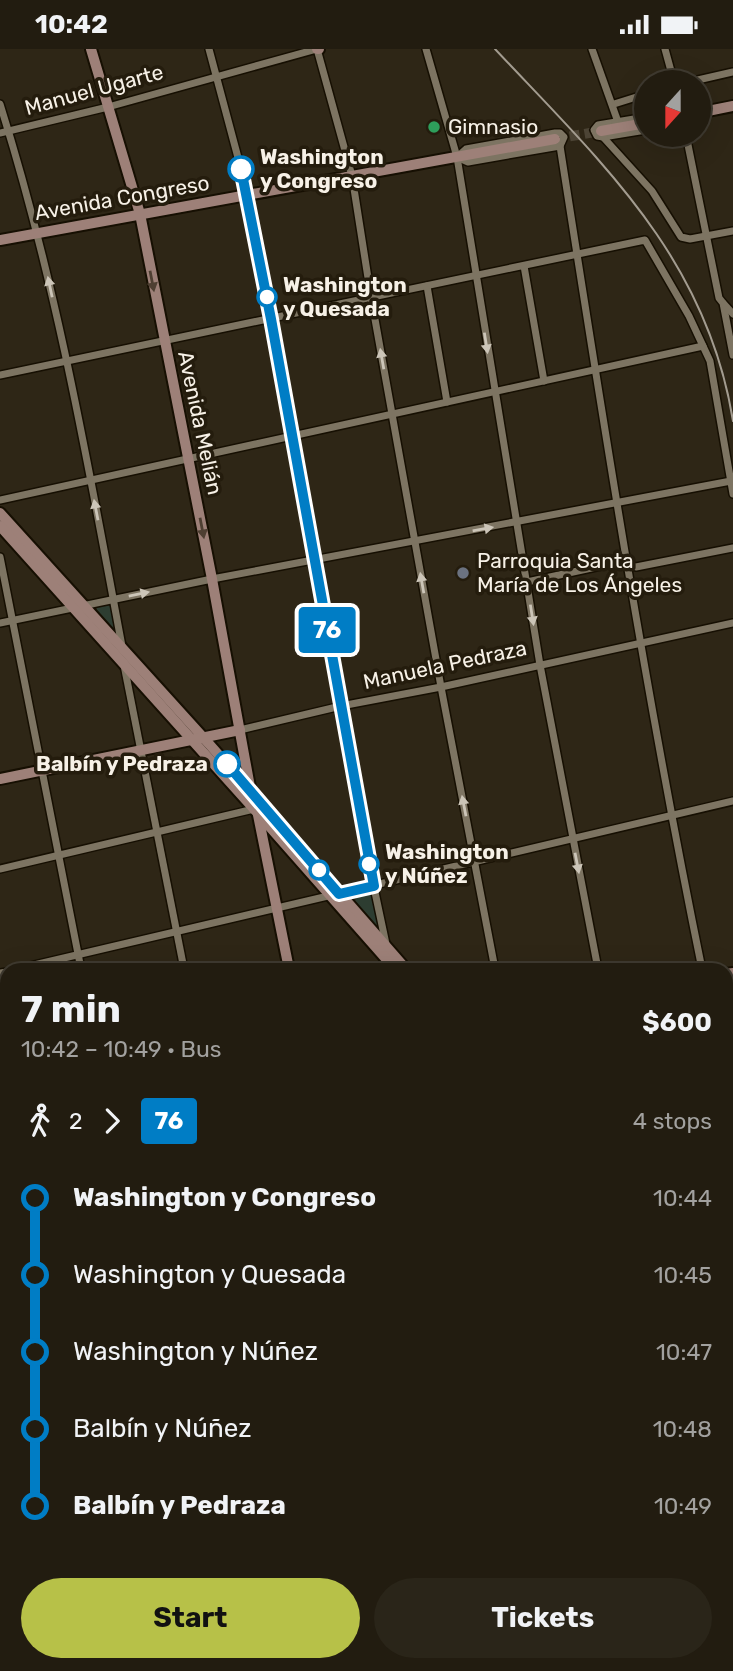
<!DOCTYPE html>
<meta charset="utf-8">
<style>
:root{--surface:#221c10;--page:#2a2519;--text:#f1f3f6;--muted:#a2a19f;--line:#3f3a30;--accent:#b7c148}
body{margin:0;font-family:Rubik,sans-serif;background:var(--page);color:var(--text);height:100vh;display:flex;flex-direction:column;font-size:26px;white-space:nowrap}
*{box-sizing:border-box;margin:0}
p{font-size:23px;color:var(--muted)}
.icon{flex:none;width:38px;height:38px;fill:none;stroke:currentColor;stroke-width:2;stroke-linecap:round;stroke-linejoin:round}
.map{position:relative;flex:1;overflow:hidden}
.panel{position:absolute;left:0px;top:914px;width:733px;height:709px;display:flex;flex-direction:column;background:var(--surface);border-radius:21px 21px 0 0;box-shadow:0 7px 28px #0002,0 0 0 2px var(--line)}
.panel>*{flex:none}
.badge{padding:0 14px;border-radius:5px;font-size:24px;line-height:46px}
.needle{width:46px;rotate:201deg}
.tools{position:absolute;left:634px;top:21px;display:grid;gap:14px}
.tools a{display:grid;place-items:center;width:77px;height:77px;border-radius:50%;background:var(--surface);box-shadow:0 7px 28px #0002,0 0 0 2px var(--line);font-size:35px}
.map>.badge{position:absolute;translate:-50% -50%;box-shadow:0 0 0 4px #fff}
.legs{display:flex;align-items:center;gap:10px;height:77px;padding:0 21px;font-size:23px}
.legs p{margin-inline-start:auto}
.head{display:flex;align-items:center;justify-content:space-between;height:119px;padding:0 21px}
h1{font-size:38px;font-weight:700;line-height:52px}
.button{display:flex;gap:14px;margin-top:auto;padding:14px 21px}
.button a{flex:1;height:80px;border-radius:42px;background:var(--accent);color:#111;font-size:28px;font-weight:700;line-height:80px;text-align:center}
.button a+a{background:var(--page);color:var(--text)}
ul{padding:0 21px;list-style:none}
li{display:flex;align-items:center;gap:24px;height:77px;font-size:26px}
li i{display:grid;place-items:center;width:10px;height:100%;margin:0 9px;background:currentColor}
li i::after{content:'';width:18px;height:18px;margin:-9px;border:5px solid;border-radius:50%;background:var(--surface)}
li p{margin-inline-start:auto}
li:first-child i{background:linear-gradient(#0000 50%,currentColor 0)}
li:last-child i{background:linear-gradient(currentColor 50%,#0000 0)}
.status{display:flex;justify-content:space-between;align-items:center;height:49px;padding:0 35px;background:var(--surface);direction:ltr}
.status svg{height:19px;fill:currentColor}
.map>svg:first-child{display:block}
.green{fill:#2d3d31}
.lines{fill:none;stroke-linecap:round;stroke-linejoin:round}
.secondary-tunnel{stroke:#4c4435;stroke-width:10;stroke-dasharray:10 5;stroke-linecap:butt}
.street-casing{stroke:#160f02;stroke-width:10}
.secondary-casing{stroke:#160f02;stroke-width:14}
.street{stroke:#7d7462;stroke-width:7}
.secondary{stroke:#9d8078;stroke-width:10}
.rail{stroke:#a39c90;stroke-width:2}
.oneway{fill:#4e3f32}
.oneway2{fill:#ccc5b8}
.line-1-casing{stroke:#fff;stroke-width:16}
.line-1{stroke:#007dc5;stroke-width:10}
.leisure-dot{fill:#2e9e5b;stroke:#241c0d;stroke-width:2.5}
.stop-1-dot{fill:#fff;stroke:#007dc5;stroke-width:3.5}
.worship-dot{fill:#6b7280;stroke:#241c0d;stroke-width:2.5}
.labels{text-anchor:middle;stroke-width:7;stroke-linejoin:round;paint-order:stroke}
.street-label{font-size:21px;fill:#f7f1e7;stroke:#241c0d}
.poi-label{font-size:21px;fill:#f7f1e7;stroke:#241c0d;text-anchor:start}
.stop-label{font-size:21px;font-weight:bold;fill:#f7f1e7;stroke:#241c0d;text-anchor:start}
</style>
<div class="status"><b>10:42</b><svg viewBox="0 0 49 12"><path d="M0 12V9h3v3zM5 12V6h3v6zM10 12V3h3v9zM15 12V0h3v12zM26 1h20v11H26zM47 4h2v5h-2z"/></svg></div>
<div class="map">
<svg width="733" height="1622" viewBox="0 0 733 1622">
<rect width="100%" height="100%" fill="#2e2616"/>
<g class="green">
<path d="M108 556 111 558 114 582H112L95 563 98 557Z"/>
<path d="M358 846H372L378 873 377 876H374L354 854Z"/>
<path d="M7 1364V1615H353L344 1622H0V1367Z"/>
</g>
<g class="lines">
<path class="secondary-tunnel" d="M555 90 601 82"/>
<g class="street-casing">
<g id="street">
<path d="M209 0 248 146 369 815 386 895"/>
<path d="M317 0 352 127 371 248 441 638 495 920"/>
<path d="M426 0 457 108 540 616 598 920"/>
<path d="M592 0 618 73"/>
<path d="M665 0 674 33"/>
<path d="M689 33 733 23"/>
<path d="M0 55C56 232 88 415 122 597"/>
<path d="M614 55 646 45"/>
<path d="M646 68 598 76 594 81 597 87 603 88 646 81"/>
<path d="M0 84 108 58 317 0"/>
<path d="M555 84H560L564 88 560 97 468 113 457 108 466 100Z"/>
<path d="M686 86 719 249 723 254 733 306"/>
<path d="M603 88 652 142 681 188 690 190 733 182"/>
<path d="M560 97C603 372 646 647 702 920"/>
<path d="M524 217 544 332"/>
<path d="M427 237 447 353"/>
<path d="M724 255 733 265"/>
<path d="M0 326 645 191 689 267 710 312 733 445"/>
<path d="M0 451 703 297"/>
<path d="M0 508 81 920"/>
<path d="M527 533 619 513 636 518 733 499"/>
<path d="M0 574 212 530 731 432"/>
<path d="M124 616 184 920"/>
<path d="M240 681 341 657 441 638 733 574"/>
<path d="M0 820 254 760"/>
<path d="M17 920 733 752"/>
<path d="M0 924 7 923"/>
<path d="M0 1035 7 1071"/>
<path d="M726 1057 733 1093"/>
<path d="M726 1177 733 1176"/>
<path d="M726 1214 733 1216"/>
<path d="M0 1220 7 1219"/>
<path d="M726 1234 733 1237"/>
<path d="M726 1281 733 1280"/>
<path d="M0 1322 7 1321"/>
<path d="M726 1384 733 1383"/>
<path d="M726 1490 733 1489"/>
<path d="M726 1557 733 1592"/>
<path d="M530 1615 531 1622"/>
<path d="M634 1615 635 1622"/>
<path d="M567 1622 601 1615"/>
</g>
</g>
<g class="secondary-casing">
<g id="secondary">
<path d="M91 0 140 165 212 530 254 760"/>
<path d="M317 0H319"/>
<path d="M698 64 733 57"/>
<path d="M601 82 646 74"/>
<path d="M0 191 555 90"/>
<path d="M0 464 210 696 406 920"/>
<path d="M0 477 254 760 395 920"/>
<path d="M0 730 240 681"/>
<path d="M258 766 289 920"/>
<path d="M726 925 733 924"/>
<path d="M0 1077 7 1075"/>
<path d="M726 1221 733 1223"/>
<path d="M0 1361 7 1359"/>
<path d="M425 1615 426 1622"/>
<path d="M354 1622 361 1615"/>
</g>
</g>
<use href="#street" class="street"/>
<use href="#secondary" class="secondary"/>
<path class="rail" d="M495 0C601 113 707 209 733 372"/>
</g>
<defs><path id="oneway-solid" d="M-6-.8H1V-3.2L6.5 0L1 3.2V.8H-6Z" transform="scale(1.75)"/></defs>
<g class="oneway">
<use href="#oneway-solid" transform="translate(152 232) rotate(79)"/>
<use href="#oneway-solid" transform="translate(202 479) rotate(79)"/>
</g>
<g class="oneway2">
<use href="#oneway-solid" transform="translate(50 238) rotate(-102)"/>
<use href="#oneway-solid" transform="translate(486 294) rotate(81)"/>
<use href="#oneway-solid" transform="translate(382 310) rotate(-100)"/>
<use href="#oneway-solid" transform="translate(96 461) rotate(-101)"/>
<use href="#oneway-solid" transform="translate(483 480) rotate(-10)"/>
<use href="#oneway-solid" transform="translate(422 534) rotate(-100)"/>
<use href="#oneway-solid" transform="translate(139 545) rotate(-12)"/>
<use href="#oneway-solid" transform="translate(532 566) rotate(81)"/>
<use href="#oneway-solid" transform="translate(464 757) rotate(-101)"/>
<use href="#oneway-solid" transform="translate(577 814) rotate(79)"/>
</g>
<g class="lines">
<g class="line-1-casing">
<path id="line-1" d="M227 715 339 845 374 837 271 270 241 120"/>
</g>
<use href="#line-1" class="line-1"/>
</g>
<circle class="leisure-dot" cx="434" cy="78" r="7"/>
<g class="stop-1-dot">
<circle cx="241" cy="120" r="12"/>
<circle cx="267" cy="248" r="9"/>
<circle cx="227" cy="715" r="12"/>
<circle cx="369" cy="815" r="9"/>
<circle cx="319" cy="821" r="9"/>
</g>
<circle class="worship-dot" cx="463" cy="524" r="7"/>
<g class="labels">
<g class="street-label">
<text transform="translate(94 41) rotate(-15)" y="7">Manuel Ugarte</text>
<text transform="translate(122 149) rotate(-10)" y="7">Avenida Congreso</text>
<text transform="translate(200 374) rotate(78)" y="7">Avenida Melián</text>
<text transform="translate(445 616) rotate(-12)" y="7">Manuela Pedraza</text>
</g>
<g class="poi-label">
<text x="448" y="85">Gimnasio</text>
<text x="477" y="519">Parroquia Santa<tspan x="477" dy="24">María de Los Ángeles</tspan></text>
</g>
<g class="stop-label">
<text x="260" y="115">Washington<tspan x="260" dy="24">y Congreso</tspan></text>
<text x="283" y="243">Washington<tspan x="283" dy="24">y Quesada</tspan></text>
<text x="208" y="722" text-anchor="end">Balbín y Pedraza</text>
<text x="385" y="810">Washington<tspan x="385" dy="24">y Núñez</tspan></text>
</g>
</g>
</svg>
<div class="tools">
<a><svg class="needle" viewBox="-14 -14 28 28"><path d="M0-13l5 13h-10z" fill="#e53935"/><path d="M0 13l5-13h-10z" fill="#a2a19f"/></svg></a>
</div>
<b class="badge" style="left:327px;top:581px;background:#007dc5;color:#fff">76</b>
<section class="panel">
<div class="head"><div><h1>7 min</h1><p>10:42 – 10:49 · Bus</p></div><b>$600</b></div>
<div class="legs"><svg class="icon" aria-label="walk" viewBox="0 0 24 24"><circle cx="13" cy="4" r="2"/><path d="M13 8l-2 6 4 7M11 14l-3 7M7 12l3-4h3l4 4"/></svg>2<svg class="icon" aria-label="forward" viewBox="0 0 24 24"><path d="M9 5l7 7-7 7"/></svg><b class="badge" style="background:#007dc5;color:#fff">76</b><p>4 stops</p></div>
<ul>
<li><i style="color:#007dc5"></i><b>Washington y Congreso</b><p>10:44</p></li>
<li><i style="color:#007dc5"></i><span>Washington y Quesada</span><p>10:45</p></li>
<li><i style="color:#007dc5"></i><span>Washington y Núñez</span><p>10:47</p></li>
<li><i style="color:#007dc5"></i><span>Balbín y Núñez</span><p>10:48</p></li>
<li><i style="color:#007dc5"></i><b>Balbín y Pedraza</b><p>10:49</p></li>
</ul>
<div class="button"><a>Start</a><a>Tickets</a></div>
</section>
</div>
